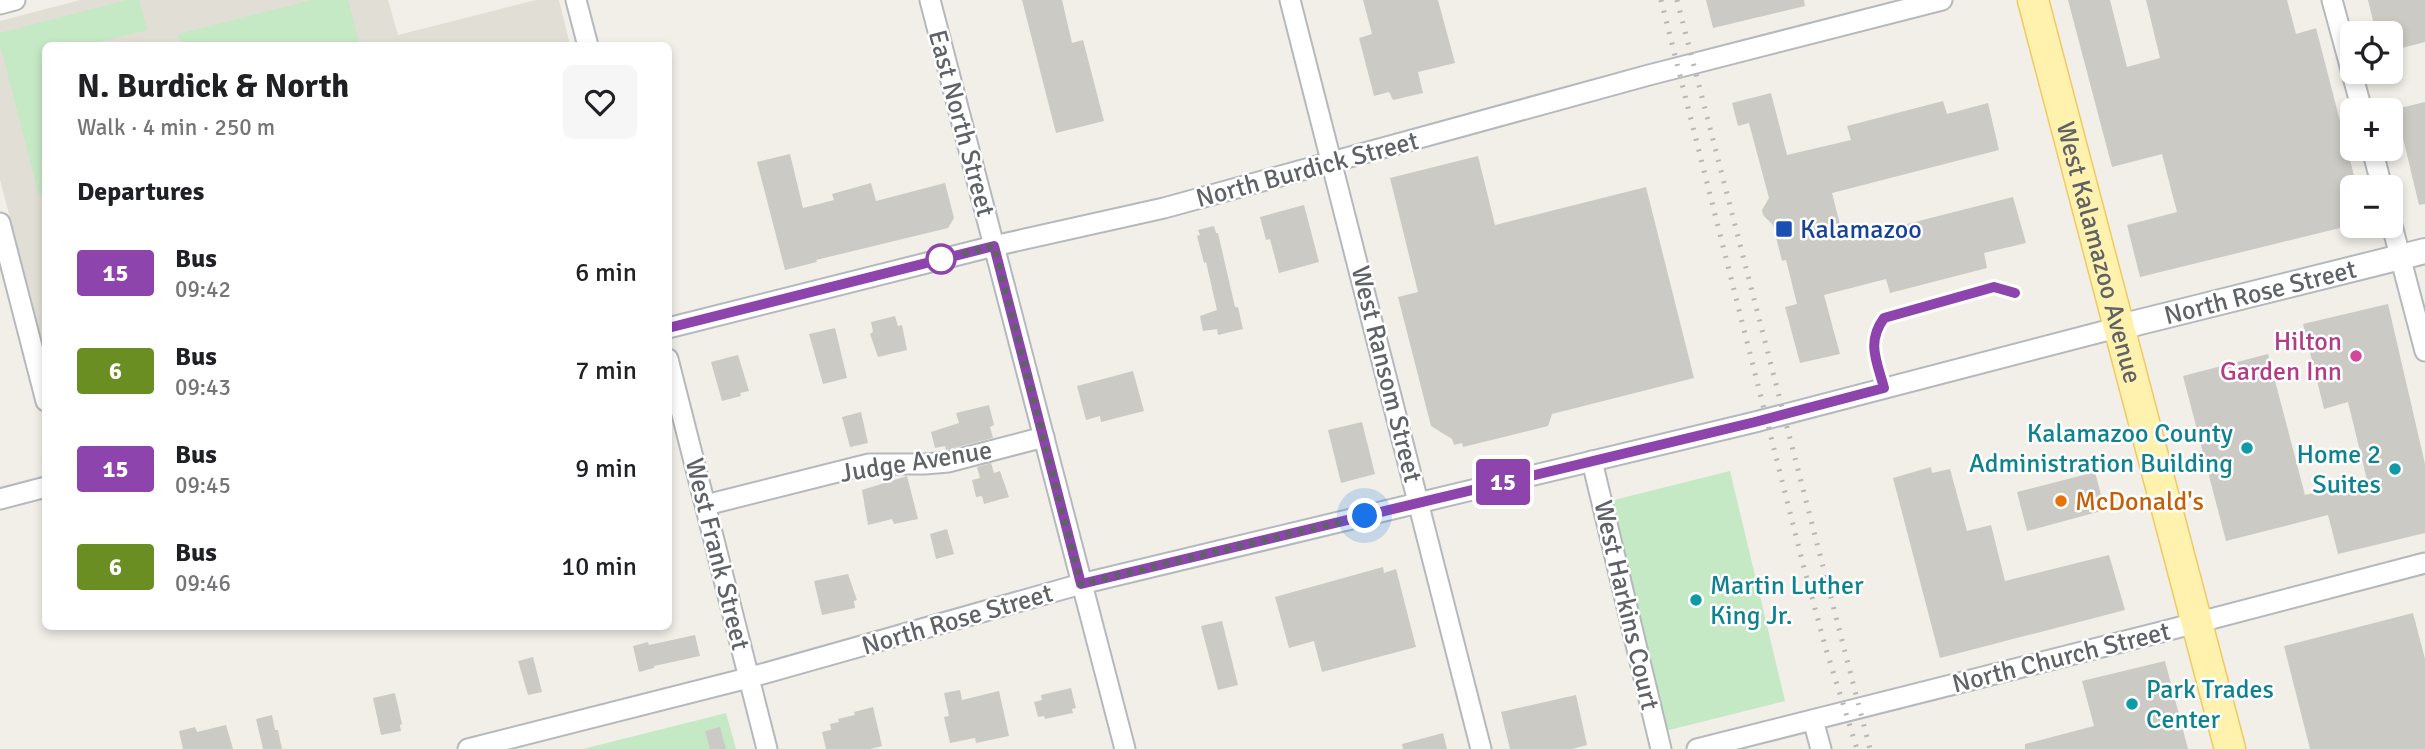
<!DOCTYPE html>
<meta charset="utf-8">
<style>
:root{--surface:#fff;--page:#f6f6f6;--text:#202124;--muted:#757577}
body{margin:0;font-family:Signika,sans-serif;background:var(--page);color:var(--text);height:100vh;display:flex;flex-direction:column;font-size:26px;white-space:nowrap}
*{box-sizing:border-box;margin:0}
p{font-size:23px;color:var(--muted)}
.icon{flex:none;width:38px;height:38px;fill:none;stroke:currentColor;stroke-width:2;stroke-linecap:round;stroke-linejoin:round}
.map{position:relative;flex:1;overflow:hidden}
.details{position:absolute;left:42px;top:42px;width:630px;height:588px;display:flex;flex-direction:column;background:var(--surface);border-radius:10px;box-shadow:0 4px 10px #0003}
.details>*{flex:none}
.badge{padding:0 14px;border-radius:5px;font-size:24px;line-height:46px}
.tools{position:absolute;left:2340px;top:21px;display:grid;gap:14px}
.tools a{display:grid;place-items:center;width:63px;height:63px;border-radius:10px;background:var(--surface);box-shadow:0 4px 10px #0003;font-size:35px}
.you{position:absolute;width:35px;height:35px;margin:-18px;border:5px solid #fff;border-radius:50%;background:#1a73e8;box-shadow:0 0 0 10px #1a73e833}
.map>.badge{position:absolute;translate:-50% -50%;box-shadow:0 0 0 4px #fff}
h2{padding:0 35px;font-size:26px;line-height:63px}
.round{display:grid;place-items:center;flex:none;width:74px;height:74px;border-radius:10px;background:var(--page)}
.head{display:flex;align-items:center;justify-content:space-between;height:119px;padding:0 35px}
h1{font-size:33px;font-weight:800;line-height:52px}
ul{padding:0;list-style:none}
li{display:flex;align-items:center;gap:21px;height:98px;padding:0 35px}
li div{flex:1}
li b{display:block;font-size:26px}
li em{font-style:normal}
li .badge{min-width:77px;font-weight:700;text-align:center}
.map>svg:first-child{display:block}
.education{fill:#e1ded6}
.green{fill:#c5e8c5}
.building{fill:#cccac5}
.lines{fill:none;stroke-linecap:round;stroke-linejoin:round}
.minor-casing{stroke:#b5b8bc;stroke-width:23}
.tertiary-casing{stroke:#b5b8bc;stroke-width:28}
.primary-casing{stroke:#f2c960;stroke-width:33}
.minor{stroke:#fff;stroke-width:19}
.tertiary{stroke:#fff;stroke-width:24}
.primary{stroke:#fff2af;stroke-width:30}
.rail{stroke:#b6b7b8;stroke-width:5;stroke-dasharray:2 9;stroke-linecap:butt}
.line-casing{stroke:#fff;stroke-width:16}
.line{stroke:#8e44ad;stroke-width:10}
.walk{stroke:#5f6368;stroke-width:7;stroke-dasharray:0 12.6}
.transit-dot{fill:#1a4fb4;stroke:#fff;stroke-width:2.5}
.stop-dot{fill:#fff;stroke:#8e44ad;stroke-width:3.5}
.hotel-dot{fill:#d1479c;stroke:#fff;stroke-width:2.5}
.culture-dot{fill:#0f9aa8;stroke:#fff;stroke-width:2.5}
.food-dot{fill:#e8710a;stroke:#fff;stroke-width:2.5}
.labels{text-anchor:middle;stroke-width:5;stroke-linejoin:round;paint-order:stroke}
.street-label{font-size:26px;fill:#5f6368;stroke:#fff}
.transit-label{font-size:26px;fill:#164399;stroke:#fff;text-anchor:start}
.hotel-label{font-size:26px;fill:#b23c85;stroke:#fff;text-anchor:end}
.culture-label{font-size:26px;fill:#0d838f;stroke:#fff;text-anchor:end}
.food-label{font-size:26px;fill:#c56008;stroke:#fff;text-anchor:start}
</style>
<div class="map">
<svg width="2425" height="749" viewBox="0 0 2425 749">
<rect width="100%" height="100%" fill="#f1efe8"/>
<path class="education" d="M80 0H388L398 35 536 0H559L570 45 46 46 45 353 0 180V21Z"/>
<g class="green">
<path d="M127 0H139L147 30 99 42V45L46 46V194L39 195 0 44V33Z"/>
<path d="M312 0H348L360 45H181L178 34Z"/>
<path d="M1730 471 1785 701 1657 733 1602 503Z"/>
<path d="M726 713 736 749H583Z"/>
</g>
<g class="building">
<path d="M1022 0H1062L1072 43 1083 40 1104 121 1056 133Z"/>
<path d="M1363 0H1438L1455 63 1418 72 1423 93 1393 100 1389 92 1374 96 1359 38 1372 34Z"/>
<path d="M1706 0H1804L1805 6 1713 28Z"/>
<path d="M2068 0H2110L2127 67 2160 58 2146 0H2287L2296 34 2316 28 2357 187H2352V225L2140 277 2127 225 2177 212 2172 193 2162 154 2112 167Z"/>
<path d="M2368 0H2425V42L2390 51V33H2376Z"/>
<path d="M1771 93 1787 155 1851 140 1847 126 1943 101 1947 114 1988 103 1999 150 1832 193 1844 240 2013 197 2026 243 1984 253 1987 268 1890 293 1886 279 1824 295 1840 354 1800 363 1785 307 1797 304 1786 260 1782 261 1773 225 1763 215 1762 210 1769 198 1749 123 1738 126 1732 103Z"/>
<path d="M2425 102V204L2419 205 2396 109Z"/>
<path d="M790 154 803 208 834 200 832 194 871 183 876 201 945 183 954 218 948 228 816 260 817 262 785 270 757 162Z"/>
<path d="M1478 156 1495 225 1646 187 1694 378 1552 414 1548 426 1463 447 1462 443 1454 445 1452 439 1431 426 1398 297 1418 292 1390 178Z"/>
<path d="M1304 205 1319 262 1279 273 1270 239 1266 240 1260 217Z"/>
<path d="M1214 226 1216 233H1218L1235 307H1238L1243 329 1218 335 1217 329 1203 331 1200 316 1217 310 1206 262 1204 263 1197 236 1200 235 1198 230Z"/>
<path d="M2388 304 2425 464V533L2338 554 2328 515 2226 541 2183 376 2268 354 2305 495 2367 480 2348 402 2324 409 2303 324Z"/>
<path d="M895 316 898 326 902 325 907 350 878 357 870 334 873 332 871 322Z"/>
<path d="M835 328 847 378 823 384 809 334Z"/>
<path d="M738 355 749 391 740 393 741 396 722 401 711 362Z"/>
<path d="M1133 371 1144 411 1101 422 1100 416 1086 420 1077 386Z"/>
<path d="M989 405 994 425 990 427 993 438 946 450 945 446 935 448 931 432 959 423 956 413Z"/>
<path d="M861 412 868 443 850 447 842 417Z"/>
<path d="M1362 422 1375 474 1341 483 1328 430Z"/>
<path d="M991 463 994 473 1000 471 1009 497 984 504 982 496 976 497 972 480 980 478 977 467Z"/>
<path d="M1931 467 1932 473 1950 469 1967 531 1991 525 2005 581 2109 555 2125 610 1940 658 1893 478Z"/>
<path d="M2095 472 2105 510 2027 531 2017 492Z"/>
<path d="M907 476 918 519 894 524 892 519 868 525 862 490Z"/>
<path d="M947 529 954 554 936 559 930 534Z"/>
<path d="M1383 567 1384 573 1396 569 1416 647 1322 672 1314 641 1289 648 1275 597Z"/>
<path d="M848 574 857 600 854 601 855 608 822 615 814 581Z"/>
<path d="M2413 613 2425 659V749H2310L2284 646Z"/>
<path d="M1222 621 1238 685 1218 690 1201 626Z"/>
<path d="M695 635 700 656 654 666V668L639 672 633 646 648 642 649 645Z"/>
<path d="M533 657 542 692 528 695 518 661Z"/>
<path d="M2165 661 2188 749H2025V744L2094 726 2082 681Z"/>
<path d="M1071 688 1076 708 1072 709 1073 713 1045 719 1044 716 1038 717 1034 702 1042 700 1041 695Z"/>
<path d="M960 690 962 700 999 691 1009 736 976 743 975 738 950 743 944 717 949 716 944 693Z"/>
<path d="M395 693 402 724 400 725 401 731 381 735 373 698Z"/>
<path d="M1576 695 1587 745 1572 749H1510L1501 712Z"/>
<path d="M873 707 882 746 870 749H826L822 732 831 730 830 724 839 722 838 719 855 715 854 712Z"/>
<path d="M272 715 275 730H278L282 749H263L256 719Z"/>
<path d="M226 725 233 749H183L179 731 195 727 197 732Z"/>
<path d="M720 727 726 749H710L705 731Z"/>
<path d="M1443 733 1447 749H1403L1402 744Z"/>
</g>
<g class="lines">
<g class="minor-casing">
<g id="minor">
<path d="M576 0 588 46"/>
<path d="M930 0 1125 749"/>
<path d="M1290 0 1481 749"/>
<path d="M2332 0 2362 110"/>
<path d="M0 4 15 0"/>
<path d="M2372 149 2382 187"/>
<path d="M2390 218 2425 351"/>
<path d="M0 223 46 401"/>
<path d="M668 328 994 246 1164 208 1649 75 1942 0"/>
<path d="M668 359 767 749"/>
<path d="M1592 461 1661 749"/>
<path d="M0 499 46 487"/>
<path d="M706 505 869 464H925L948 462 1044 437"/>
<path d="M1813 720 1821 749"/>
<path d="M468 749 748 678 1081 584 1755 422 2120 327"/>
<path d="M1697 749 2161 632 2425 563"/>
</g>
</g>
<g class="tertiary-casing">
<path id="tertiary" d="M2120 327 2425 251"/>
</g>
<g class="primary-casing">
<g id="primary">
<path id="s1" d="M2033 0 2230 749"/>
</g>
</g>
<use href="#minor" class="minor"/>
<use href="#tertiary" class="tertiary"/>
<use href="#primary" class="primary"/>
<g class="rail">
<path d="M1661 0 1804 568 1826 649 1857 749"/>
<path d="M1677 0 1870 749"/>
</g>
</g>
<g class="lines">
<g class="line-casing">
<path id="line" d="M668 328 994 246 1081 584 1755 422 1884 388C1877 361 1866 343 1884 318L1994 287 2015 293"/>
</g>
<use href="#line" class="line"/>
<path class="walk" d="M941 259 994 246 1081 584 1365 516"/>
</g>
<rect class="transit-dot" x="1775" y="220" width="18" height="18" rx="3.5"/>
<circle class="stop-dot" cx="941" cy="259" r="14"/>
<circle class="hotel-dot" cx="2356" cy="356" r="7"/>
<g class="culture-dot">
<circle cx="2247" cy="448" r="7"/>
<circle cx="2395" cy="469" r="7"/>
<circle cx="1696" cy="600" r="7"/>
<circle cx="2132" cy="704" r="7"/>
</g>
<circle class="food-dot" cx="2061" cy="501" r="7"/>
<g class="labels">
<g class="street-label">
<text transform="translate(962 123) rotate(75)" y="9">East North Street</text>
<text transform="translate(1307 169) rotate(-15)" y="9">North Burdick Street</text>
<text dy="9" stroke="none"><textPath href="#s1" startOffset="261">West Kalamazoo Avenue</textPath></text>
<text transform="translate(2260 292) rotate(-14)" y="9">North Rose Street</text>
<text transform="translate(1387 374) rotate(76)" y="9">West Ransom Street</text>
<text transform="translate(916 461) rotate(-9)" y="9">Judge Avenue</text>
<text transform="translate(718 554) rotate(76)" y="9">West Frank Street</text>
<text transform="translate(1627 605) rotate(77)" y="9">West Harkins Court</text>
<text transform="translate(957 619) rotate(-16)" y="9">North Rose Street</text>
<text transform="translate(2061 657) rotate(-14)" y="9">North Church Street</text>
</g>
<g class="transit-label">
<text x="1800" y="238">Kalamazoo</text>
</g>
<g class="hotel-label">
<text x="2342" y="350">Hilton<tspan x="2342" dy="30">Garden Inn</tspan></text>
</g>
<g class="culture-label">
<text x="2233" y="442">Kalamazoo County<tspan x="2233" dy="30">Administration Building</tspan></text>
<text x="2381" y="463">Home 2<tspan x="2381" dy="30">Suites</tspan></text>
<text x="1710" y="594" text-anchor="start">Martin Luther<tspan x="1710" dy="30">King Jr.</tspan></text>
<text x="2146" y="698" text-anchor="start">Park Trades<tspan x="2146" dy="30">Center</tspan></text>
</g>
<g class="food-label">
<text x="2075" y="510">McDonald's</text>
</g>
</g>
</svg>
<div class="tools">
<a><svg class="icon" aria-label="locate" viewBox="0 0 24 24"><circle cx="12" cy="12" r="6"/><path d="M12 2v4M12 18v4M2 12h4M18 12h4"/></svg></a>
<a>+</a>
<a>−</a>
</div>
<div class="you" style="left:1365px;top:516px"></div>
<b class="badge" style="left:1503px;top:482px;background:#8e44ad;color:#fff">15</b>
<section class="details">
<div class="head"><div><h1>N. Burdick &amp; North</h1><p>Walk · 4 min · 250 m</p></div><a class="round"><svg class="icon" aria-label="heart" viewBox="0 0 24 24"><path d="M12 20l-8-8c-3-5 5-10 8-4 3-6 11-1 8 4z"/></svg></a></div>
<h2>Departures</h2>
<ul>
<li><span class="badge" style="background:#8e44ad;color:#fff">15</span><div><b>Bus</b><p>09:42</p></div><em>6 min</em></li>
<li><span class="badge" style="background:#6b8e23;color:#fff">6</span><div><b>Bus</b><p>09:43</p></div><em>7 min</em></li>
<li><span class="badge" style="background:#8e44ad;color:#fff">15</span><div><b>Bus</b><p>09:45</p></div><em>9 min</em></li>
<li><span class="badge" style="background:#6b8e23;color:#fff">6</span><div><b>Bus</b><p>09:46</p></div><em>10 min</em></li>
</ul>
</section>
</div>
